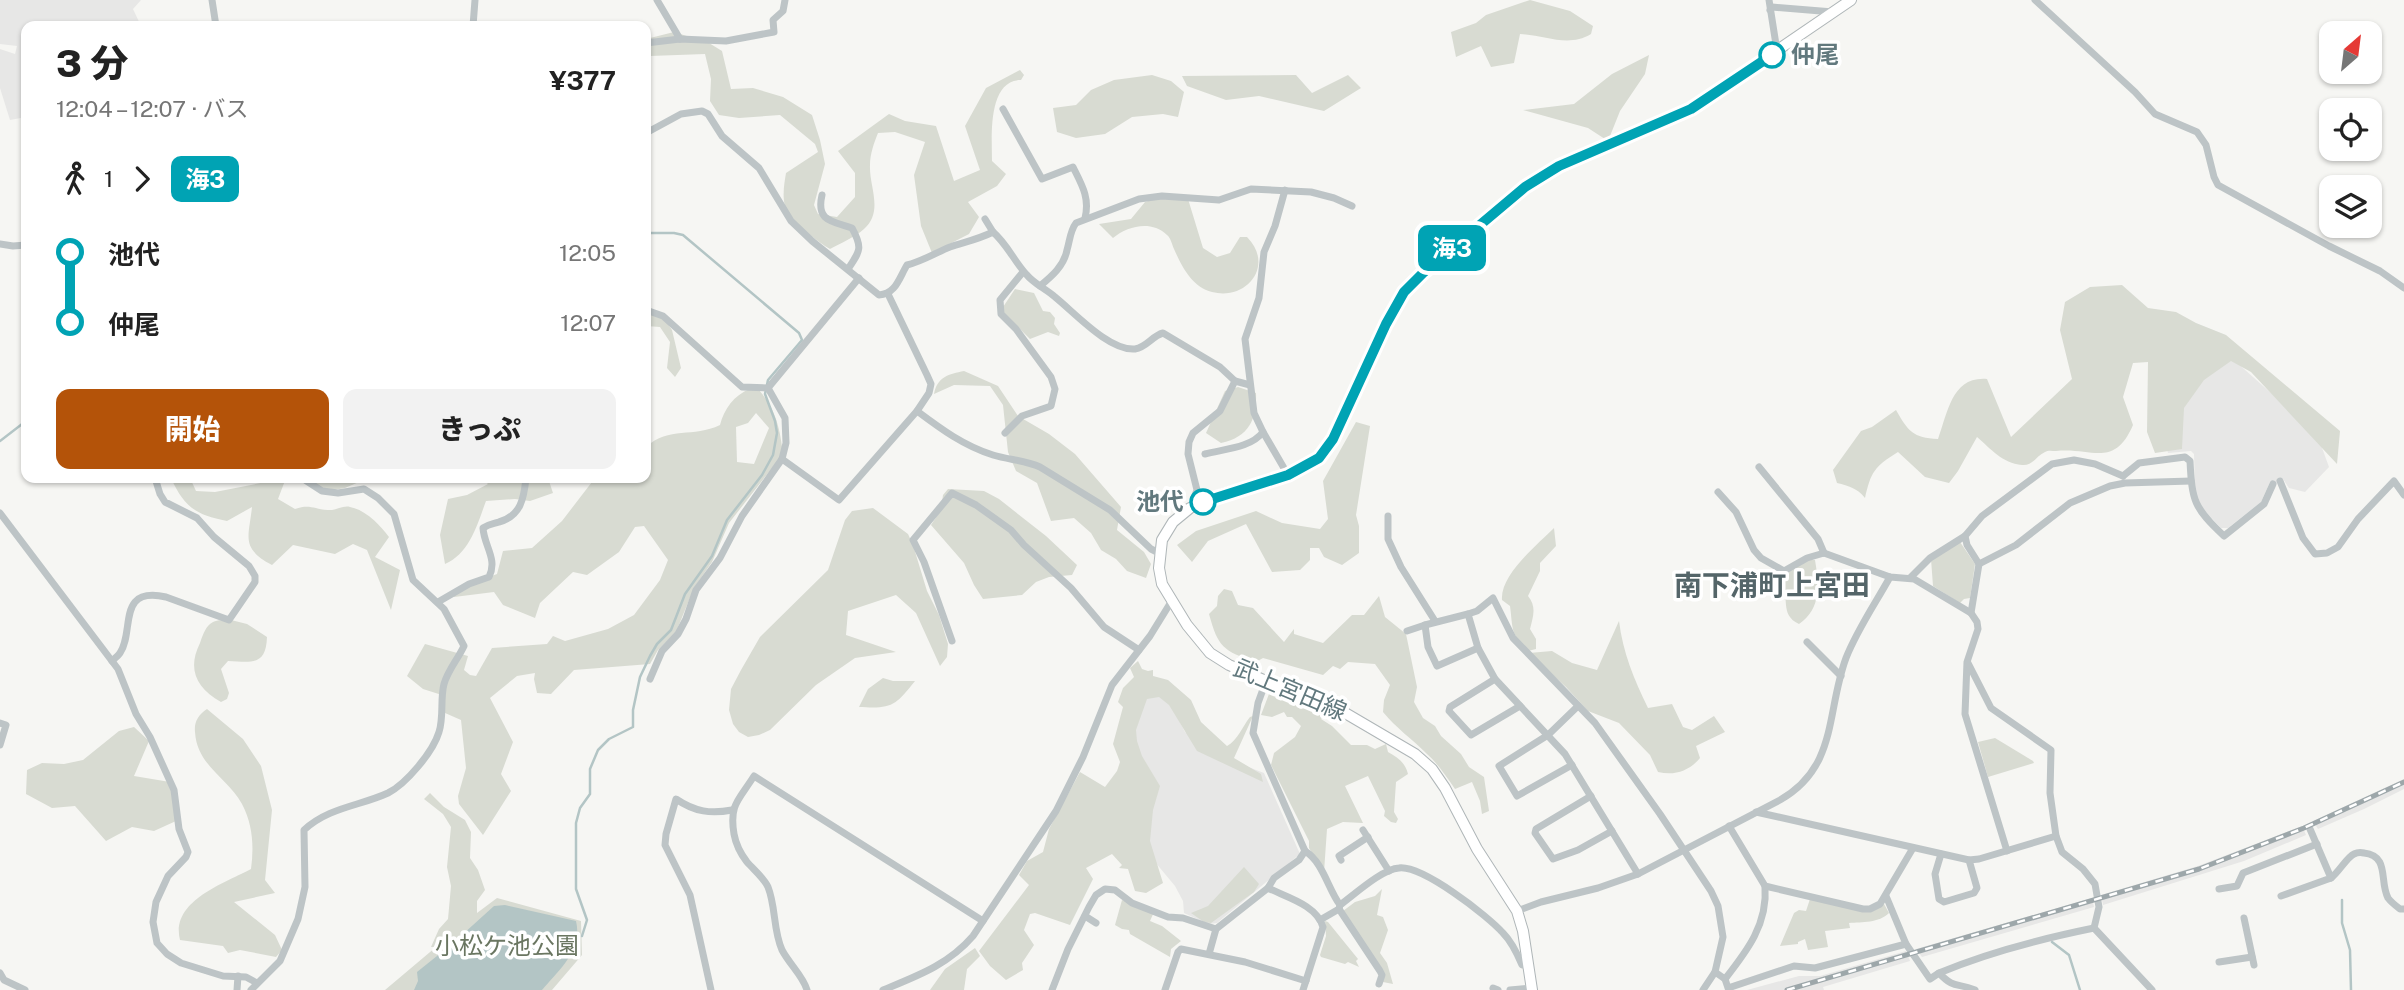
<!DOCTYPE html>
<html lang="ja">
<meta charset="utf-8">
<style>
:root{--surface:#fff;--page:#f2f2f2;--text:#222;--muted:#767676;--accent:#b45309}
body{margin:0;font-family:"Public Sans","Noto Sans JP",sans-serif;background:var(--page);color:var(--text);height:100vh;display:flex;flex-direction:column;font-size:26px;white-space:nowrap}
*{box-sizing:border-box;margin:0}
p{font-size:23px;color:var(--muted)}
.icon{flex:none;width:38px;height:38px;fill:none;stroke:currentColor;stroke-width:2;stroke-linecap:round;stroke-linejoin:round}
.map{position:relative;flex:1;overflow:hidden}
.drawer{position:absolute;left:21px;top:21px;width:630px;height:462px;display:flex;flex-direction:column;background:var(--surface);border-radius:14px;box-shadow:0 2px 5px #0004}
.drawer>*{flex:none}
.badge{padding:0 14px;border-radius:10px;font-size:24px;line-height:46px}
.needle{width:46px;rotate:28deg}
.buttons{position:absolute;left:2319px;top:21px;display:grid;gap:14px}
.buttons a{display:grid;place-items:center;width:63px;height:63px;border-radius:14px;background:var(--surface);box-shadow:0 2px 5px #0004;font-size:35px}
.map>.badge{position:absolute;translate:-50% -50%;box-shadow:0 0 0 4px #fff}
.legs{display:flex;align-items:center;gap:10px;height:77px;padding:0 35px;font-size:23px}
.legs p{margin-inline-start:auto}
.headline{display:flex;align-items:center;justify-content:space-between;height:119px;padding:0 35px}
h1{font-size:38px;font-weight:800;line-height:52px}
.cta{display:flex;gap:14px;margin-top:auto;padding:14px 35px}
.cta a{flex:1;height:80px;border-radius:14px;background:var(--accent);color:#fff;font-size:28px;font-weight:800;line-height:80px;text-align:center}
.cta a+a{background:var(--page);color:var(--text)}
ul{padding:0 35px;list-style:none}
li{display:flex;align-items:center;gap:24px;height:70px;font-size:26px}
li i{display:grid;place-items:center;width:10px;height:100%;margin:0 9px;background:currentColor}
li i::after{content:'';width:18px;height:18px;margin:-9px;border:5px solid;border-radius:50%;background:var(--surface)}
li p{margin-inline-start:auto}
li:first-child i{background:linear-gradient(#0000 50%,currentColor 0)}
li:last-child i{background:linear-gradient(currentColor 50%,#0000 0)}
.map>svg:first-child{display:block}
.built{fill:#e7e7e6}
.green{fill:#d8dbd2;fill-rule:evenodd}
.water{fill:#b3c5c5}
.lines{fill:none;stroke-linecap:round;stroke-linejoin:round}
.stream{stroke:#b3c5c5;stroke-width:2.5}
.major-casing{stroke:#afb6b8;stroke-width:12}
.minor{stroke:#bdc4c6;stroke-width:7}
.major{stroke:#fff;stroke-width:10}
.rail-casing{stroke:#9da7aa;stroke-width:5}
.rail{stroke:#fff;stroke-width:2.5;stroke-dasharray:8;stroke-linecap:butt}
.line-1-casing{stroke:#fff;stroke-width:16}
.line-1{stroke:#00a3b4;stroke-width:10}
.stop-1-dot{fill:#fff;stroke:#00a3b4;stroke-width:3.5}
.labels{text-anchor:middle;stroke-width:7;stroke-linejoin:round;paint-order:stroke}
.stop-label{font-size:24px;font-weight:bold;fill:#62797e;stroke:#fff;text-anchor:start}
.street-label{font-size:24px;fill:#62797e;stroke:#fff}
.park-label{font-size:24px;fill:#6a7661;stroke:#fff}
.quarter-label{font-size:28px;font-weight:bold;fill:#546569;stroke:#fff}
</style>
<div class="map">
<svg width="2404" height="990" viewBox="0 0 2404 990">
<rect width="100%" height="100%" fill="#f6f6f3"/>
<g class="built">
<path d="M0 0H141L133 9 141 26H26V117L10 120 0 88V49L15 54 17 46 0 44Z"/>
<path d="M2225 352 2317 434 2329 467 2305 492 2289 488 2283 479 2276 483 2270 482 2261 502 2228 528H2221L2201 507 2195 493 2194 454 2191 451 2168 453 2166 446 2178 418 2203 375Z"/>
<path d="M1144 693 1168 699 1185 732 1243 765 1264 773 1300 854 1217 923 1208 924 1184 913 1183 901 1175 886 1150 856 1126 741Z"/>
<path d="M2404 779V789L2364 809 2318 829 2313 821Z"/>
<path d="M2302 826 2306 835 2244 861 2103 905 2101 895 2198 866Z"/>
<path d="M2092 898 2094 907 1922 957 1916 949Z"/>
<path d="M1906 951 1910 961 1823 987 1824 990H1747L1799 976H1820Z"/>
</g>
<g class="green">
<path d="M1530 0 1570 11 1593 26 1591 34C1568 48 1545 35 1520 34L1514 63 1491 67 1481 46 1456 57 1451 32 1476 23 1486 15Z"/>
<path d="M674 32 709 43 722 51 731 89 753 88 783 97 812 115 820 140 825 164 814 205 818 214 837 217 855 197V173L838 151 889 114 905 121 936 126 954 181 980 170 965 126 986 88 1020 70 1024 75 1021 80C987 80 992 138 992 161L1006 174 997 186 968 202 979 217 969 234 932 253 921 226 914 175 925 142 895 132 878 133C874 143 870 154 870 165 869 187 884 211 864 229 855 237 841 243 830 249 818 242 795 224 788 212 781 202 784 185 786 173L818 152 815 144 780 115 739 118 719 115 710 101 711 79 705 54 650 56 646 62V39Z"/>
<path d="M1649 55 1645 74 1620 111 1608 141 1588 128 1523 110 1574 104 1612 74Z"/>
<path d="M1152 75 1171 81 1184 92 1178 117 1163 114 1132 117 1105 134 1076 138 1057 132 1053 108 1076 105 1091 90 1114 80Z"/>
<path d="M1296 75 1312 93 1348 75 1361 88 1324 111 1259 96 1226 100 1187 86 1182 76Z"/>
<path d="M1171 194 1188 199 1203 248 1217 257 1230 253 1240 237H1247C1275 265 1247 301 1212 292 1192 287 1182 267 1174 249 1172 245 1171 238 1167 235 1151 220 1128 226 1113 238L1099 224 1131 219 1145 202Z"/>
<path d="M2122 285 2148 308 2176 312 2196 323 2226 335 2340 431 2337 464 2251 372 2231 361 2204 380 2184 408 2182 449 2155 453 2147 432 2148 362 2133 363 2123 397 2133 425C2114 469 2092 447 2056 451 2052 451 2048 450 2045 452 2036 456 2033 466 2022 465 2002 463 1991 449 1977 437L1958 471 1949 483 1925 477 1898 452C1874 467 1871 472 1865 498 1857 488 1849 486 1837 483L1833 470 1861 431 1872 427 1896 410C1908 431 1913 438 1938 439 1948 412 1952 376 1987 379L2011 437 2072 379 2060 330 2065 302 2090 287Z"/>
<path d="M1015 289 1034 293 1043 311 1050 312 1055 318 1054 324 1060 333 1059 336 1048 332 1030 339 1001 310Z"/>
<path d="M646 313 664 318 672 330 681 368 675 377 667 368 670 342 660 327 646 326Z"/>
<path d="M964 371 998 386 1018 416 1049 434 1075 454 1121 507 1117 530 1144 552 1151 564 1146 578 1127 571 1116 559 1101 550 1091 533 1074 518 1051 521 1037 483 1016 471 1008 452 1003 405 990 386 954 385 934 394C937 377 949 374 964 371Z"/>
<path d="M1238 387 1256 393C1257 419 1249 437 1221 443L1206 433 1225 391Z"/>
<path d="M750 389 759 390C776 410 780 428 783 454L729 523 712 562 694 588 676 632 658 650 650 664 574 670 551 694 537 693 534 679 535 673 517 676 490 698 513 742 501 774 511 791 483 835 459 804 458 796 466 768 461 720 445 713V696L423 689 407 676 425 644 468 656 464 670 470 675 476 676 492 648 547 644 553 636 565 641 608 629 634 615 660 580 668 560 644 526 635 527 619 552 587 575 573 572 540 603 535 618 503 605 494 592 454 597 452 591 497 574 503 551 532 548 562 521 595 478H646V447C669 426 693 438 720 425 724 409 734 395 750 389ZM756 413 769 428 754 464 737 462 736 427 748 423Z"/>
<path d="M1356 422 1370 426 1356 515 1359 526V553L1342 565 1324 557 1319 548H1310V560L1300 570 1272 572 1246 524 1208 541 1192 562 1177 545 1196 531 1256 511 1282 523 1320 529 1328 519 1323 481Z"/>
<path d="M171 478H190L196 491 215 492 286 478 278 499 295 509C310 504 313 509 328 510 335 511 343 505 350 507 366 510 380 525 389 537L375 557 400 570 391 610 367 550 353 544 335 554 293 545 272 565C240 548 249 537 252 507L227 521C196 515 184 507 171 478Z"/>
<path d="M304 478H379L376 483 359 482 345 488 328 491Z"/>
<path d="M482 478H548L553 493 530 501 515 499 486 501C477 525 470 553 445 564L440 535 448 499 467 495 488 484Z"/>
<path d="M948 489 984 491 999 499 1046 536 1077 565 1072 575 1049 577 1036 582 1022 595 983 599 974 585 964 563 931 525 941 510 943 495Z"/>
<path d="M873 508 908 534 913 545 927 591 939 615 948 644 947 657 940 666 916 613 896 595 848 611 846 635 896 652 855 658 816 685 770 730 759 735 748 737 739 732 733 724 729 710 731 689 741 670 760 637 828 570 845 520 852 511Z"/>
<path d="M1554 528 1556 546 1540 563V571L1528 596C1537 607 1533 617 1530 629L1536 639V649L1528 651C1510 634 1513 628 1510 606L1502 600C1500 575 1537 545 1554 528Z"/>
<path d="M1960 542 1975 564 1970 598 1964 599 1960 603 1933 586 1931 559Z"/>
<path d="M1800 559 1815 560C1819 584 1822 608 1799 624 1778 614 1792 596 1779 582Z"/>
<path d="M1224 589 1232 591 1238 605 1253 608 1284 642 1294 629V634L1323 643 1352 615H1364L1379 596 1385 617 1406 634 1417 687 1414 702 1423 718 1435 726 1441 736 1461 754 1469 767 1484 777 1489 811 1482 814 1480 801 1472 782 1455 789C1446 776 1438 764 1427 754 1412 739 1396 728 1383 712L1384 700 1390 685 1375 664 1348 662 1340 669 1333 666 1323 675 1263 658 1256 662C1223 651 1218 647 1209 614L1217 606 1218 596Z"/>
<path d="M231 620 247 624 267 637C266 666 252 662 228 661L221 669 229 693 227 699 221 702C196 688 187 669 200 643 202 637 205 628 210 624 215 619 225 620 231 620Z"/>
<path d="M1619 621C1623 653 1634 679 1648 708L1672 704 1683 727 1692 730 1714 716 1725 732 1696 746 1700 758C1689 771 1675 776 1658 772L1650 755 1619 723 1588 711 1566 687 1529 653 1552 651 1572 663 1597 670Z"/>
<path d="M1138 661 1142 669 1148 671 1153 670V676L1168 680 1191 700 1201 722 1227 746C1238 740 1242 727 1250 717L1253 716 1234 758 1261 774 1263 782 1197 751 1169 705 1159 697 1147 699 1136 730 1137 741 1142 756 1160 786 1153 810 1150 841 1163 883 1146 893 1135 891 1128 869 1119 868 1122 865 1112 854 1086 868 1093 879 1070 925 1035 913 1030 914 1024 930 1034 945 1022 963 1023 970 1006 980 990 966 979 951 1029 885 1019 875 1027 861 1043 852 1049 829 1080 772 1105 787 1117 771 1120 762 1113 744 1123 707 1118 702 1123 688 1134 677 1130 668Z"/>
<path d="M883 678 893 681H915C895 706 892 709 859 707L868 689Z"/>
<path d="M1272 686 1330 706 1321 719 1332 726 1351 745H1367L1375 749 1386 744 1388 752C1398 758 1405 762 1408 774L1396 782 1394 812 1398 819 1396 823 1391 822 1384 816 1385 811 1368 776 1345 786 1363 823 1343 822 1327 829 1324 872 1309 848V841L1271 765 1274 753 1295 737 1301 726 1292 717H1287L1284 712 1272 717 1261 715Z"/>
<path d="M207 709 243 739 261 766 272 810 265 880 275 893 234 902 275 935 282 950 276 957 240 950 228 953 223 946 180 940C170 901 225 883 251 869 254 847 253 825 242 804 228 778 197 766 195 732 194 722 198 715 207 709Z"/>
<path d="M134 727 149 741 134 776 170 782 176 821 154 831 132 827 106 841 75 806 52 808 26 794 27 770 42 763 64 764 83 760 119 731Z"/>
<path d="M1995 738 2033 761 2034 763 1988 777 1978 742Z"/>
<path d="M430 793 444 807 465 820 471 832 470 858 478 870 485 890 477 901V913L497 898 581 921 582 955 552 990H385L436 947H431L439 929 448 919 451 886 447 867 451 827 443 814 424 799Z"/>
<path d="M1244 867 1259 884 1254 892 1211 923 1204 922 1191 913 1208 906Z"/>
<path d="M1382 889 1377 915 1383 917 1388 930 1380 953 1387 963 1393 984 1383 982 1343 911 1355 902 1375 896Z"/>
<path d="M1810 899 1860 911 1884 904 1889 913C1879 923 1862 922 1849 923L1850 928 1825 931 1828 947 1808 950 1805 939 1798 942V944L1780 946 1794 913 1799 910 1806 911Z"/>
<path d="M1122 900 1154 912 1150 921 1162 926 1181 941 1171 949 1170 957 1130 934 1129 930 1122 929 1115 925Z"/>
<path d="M1325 921 1328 922 1358 959 1356 961 1359 967 1348 962 1345 964 1321 957 1320 955 1326 936Z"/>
<path d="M975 948 980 956 967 969 964 990H930L945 969Z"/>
</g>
<path class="water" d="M505 905 576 921C583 950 559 970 542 990H414L418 981 417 972 452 944 494 906Z"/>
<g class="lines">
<g class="stream">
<path d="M0 441 26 421"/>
<path d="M2342 900V923L2350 950 2351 990"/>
<path d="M582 936 587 920 576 889V823L580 808 590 794V769L598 750 609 739 633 727V710L640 677 650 656 657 644 671 630 685 594 712 556 727 520 762 475 773 455 777 433 775 421 765 394 768 380 802 340 799 333 683 235 674 233H646"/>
<path d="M2052 942 2069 955 2080 990"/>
</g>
<g class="major-casing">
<path id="major" d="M1532 990 1523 931 1517 911 1477 849 1445 788 1432 769 1415 754 1323 700 1266 681 1229 665 1210 653 1187 625 1162 584 1159 568 1162 540 1173 522 1190 508 1223 494 1288 475 1319 458 1333 439 1386 324 1404 292 1423 273 1526 187 1559 166 1691 109 1851 0"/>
</g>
<g class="minor">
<path d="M212 0 216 26"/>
<path d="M657 0 680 39"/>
<path d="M1769 0 1777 51"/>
<path d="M2035 0 2135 92 2155 114 2197 132 2206 145 2214 177 2218 185 2329 246 2380 271 2404 288"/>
<path d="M1770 10 1772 7 1833 12"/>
<path d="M473 26 475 0"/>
<path d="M646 43 680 39 726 41 774 32 773 20 783 11 785 0"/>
<path d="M1003 109 1042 179 1073 167C1082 185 1090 198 1085 218"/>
<path d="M646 133 681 114 702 111 708 114 722 136 759 168 791 221 812 241 879 295C896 294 899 278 907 265 923 261 935 253 950 247 965 242 979 239 993 232 1007 244 1014 261 1026 274 1034 284 1046 289 1055 297 1075 313 1109 351 1135 349 1147 347 1152 336 1163 333L1220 367 1235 381 1250 385"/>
<path d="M822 195C816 221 831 221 852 228 863 248 860 251 848 269"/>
<path d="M985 219 993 232"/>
<path d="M0 244 13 246 26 245"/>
<path d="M1040 286C1052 276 1064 266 1067 250 1070 240 1070 231 1076 223L1139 199 1162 196 1219 200 1251 189 1311 192 1334 198 1352 206"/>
<path d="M646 310 663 316 742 387 768 388"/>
<path d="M768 388 859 278"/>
<path d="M917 411C941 429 964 446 993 455 1009 460 1025 460 1040 467L1110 510 1151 549 1159 553"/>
<path d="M1263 432 1288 475"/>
<path d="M1005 433 1022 416 1051 406 1055 389 1051 377 1016 329 1001 314 1000 300 1023 272"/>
<path d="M1205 454C1224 449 1251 448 1263 432L1254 413 1245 339 1259 298 1264 252 1275 226 1285 190"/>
<path d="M782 459 839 500 917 411 929 393 931 384 927 375 888 294"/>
<path d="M1759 467 1818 539 1824 553"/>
<path d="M2123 476 2139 463 2185 457 2190 461C2192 501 2194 508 2224 536L2264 504 2273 484"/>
<path d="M2280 481 2303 538 2315 554 2327 553 2338 547 2358 519 2394 481 2404 495"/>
<path d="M1718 492 1736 512 1754 550 1761 558 1784 571 1807 558 1824 553 1890 577 1914 579 1971 613 1977 622 1978 629 1967 662 1965 714 2007 851"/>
<path d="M1196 505 1194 498 1197 490 1188 454 1189 442 1193 433 1220 411 1235 381"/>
<path d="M0 513 118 669 136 714 150 737 174 790 179 829 188 852 186 857 168 876 156 902 153 922 157 943 167 954 181 963 223 976 246 977 257 983"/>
<path d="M1388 516V539L1401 567 1435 621"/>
<path d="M1979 564 2016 545 2070 503 2110 486 2125 483 2191 481"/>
<path d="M1910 578 1930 558 1965 536"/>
<path d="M438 602 469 584 489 577C498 559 484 546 483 528 489 524 493 524 499 522 521 516 524 498 526 478"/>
<path d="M1971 613 1979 564 1967 545 1965 536 1982 516 2052 464 2074 460 2095 464 2123 476"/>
<path d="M1468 614 1425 625 1428 647 1437 666 1478 648"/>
<path d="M1407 631 1425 625"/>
<path d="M952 641 924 562 913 540 952 493 976 505 1011 530 1024 545 1071 588 1104 627 1139 650"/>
<path d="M1807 642 1841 676"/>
<path d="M112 661C115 658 118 656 120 653 135 631 116 586 166 597L229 620 255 582V576L249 566 214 537 197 518 165 502 160 494 155 478"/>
<path d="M1968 663 1991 708 2051 750 2050 793 2056 836 2062 852 2083 869 2095 884 2099 907 2094 928 2152 990"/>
<path d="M650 679 662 651 678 634 686 619 696 590 720 558 742 516 782 459 786 443 785 418 768 388"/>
<path d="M1495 679 1450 707 1449 711 1471 735 1520 706"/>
<path d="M0 723 6 725 0 745"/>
<path d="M1572 765 1517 796 1499 766 1548 735 1578 706"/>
<path d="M1591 796 1536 829 1535 833 1553 859 1578 850 1612 831"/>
<path d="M1756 812 1969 860 1979 859 2056 836"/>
<path d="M1729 826 1765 886 1863 909H1870L1880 904 1913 848"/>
<path d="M1363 830 1389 871"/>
<path d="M1305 851C1323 862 1328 889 1340 905"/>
<path d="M1941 854 1935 874 1939 899 1944 902 1974 893 1977 888 1969 860"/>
<path d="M1341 860 1339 856 1368 837"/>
<path d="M1638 874 1565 754 1495 679 1478 648 1468 614 1477 611 1493 598 1513 638 1595 723 1660 814 1711 891 1718 906 1723 937 1715 972 1703 990"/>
<path d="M2331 878C2339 872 2347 857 2354 854 2358 852 2360 852 2364 853 2390 856 2379 881 2388 898 2391 902 2396 906 2400 909H2404"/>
<path d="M1268 888C1286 897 1317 905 1323 927L1303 990"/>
<path d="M2219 889 2237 886 2243 873 2317 844"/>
<path d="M1886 896 1906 944 1930 979 1939 973C1955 990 1957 982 1975 990"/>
<path d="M2281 896 2331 878 2310 829"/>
<path d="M1339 909 1380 971 1382 975 1379 984"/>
<path d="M1517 911 1541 902 1598 888 1638 874 1780 800C1838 767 1826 712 1846 658 1857 630 1875 604 1890 577"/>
<path d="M1085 916 1096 923"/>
<path d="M2244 918 2254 965"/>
<path d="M1320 920 1339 909 1340 905C1354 895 1382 869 1399 868 1422 865 1487 915 1503 933 1512 942 1517 953 1522 965H1529"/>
<path d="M1209 954 1216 929 1268 888 1274 878 1299 860 1305 851 1253 733 1258 703 1266 681"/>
<path d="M2219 962 2252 957"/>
<path d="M1715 972 1725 979 1728 988 1794 966 1815 968 1906 944"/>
<path d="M0 973 4 980 25 990"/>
<path d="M1939 973C1989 952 2040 939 2094 928"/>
<path d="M1725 979C1747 951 1768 924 1765 886"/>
<path d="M1493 988 1498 990"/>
<path d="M237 990 238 976"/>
<path d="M251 990 280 961 298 919 305 887 304 830C329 807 360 806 388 793 406 784 433 752 439 732 444 717 440 699 444 684 448 670 458 659 464 646L444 609 413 580 394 514 378 498 364 489 338 493 322 491 302 478"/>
<path d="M711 990 690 895 665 845 666 834 676 799C695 812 711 814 732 810"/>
<path d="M807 990C803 976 790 965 782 950 773 930 776 907 768 887 764 878 754 870 747 862 740 853 736 845 734 834 729 804 739 800 754 776L983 921"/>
<path d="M883 990C917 976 948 965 973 936L1056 811 1083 757 1112 685 1150 636 1171 602"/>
<path d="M1052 990 1068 949 1089 907 1096 895 1105 889 1115 890 1132 903 1168 917 1183 918 1216 929"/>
<path d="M1165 990 1178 952 1181 949 1245 962 1306 981"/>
<path d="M1510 990 1532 988"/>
</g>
<use href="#major" class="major"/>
<g class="rail-casing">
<path id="rail" d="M1787 990 2199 869 2304 828 2404 782"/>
</g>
<use href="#rail" class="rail"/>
</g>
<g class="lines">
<g class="line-1-casing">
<path id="line-1" d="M1203 502 1288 475 1319 458 1333 439 1386 324 1404 292 1423 273 1525 187 1559 166 1691 109 1772 55"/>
</g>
<use href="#line-1" class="line-1"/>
</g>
<g class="stop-1-dot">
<circle cx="1772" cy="55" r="12"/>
<circle cx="1203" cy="502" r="12"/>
</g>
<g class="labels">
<g class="stop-label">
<text x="1791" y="63">仲尾</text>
<text x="1184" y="510" text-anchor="end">池代</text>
</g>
<g class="street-label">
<text transform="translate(1290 690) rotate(23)" y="8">武上宮田線</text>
</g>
<g class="park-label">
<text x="507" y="954">小松ケ池公園</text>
</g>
<g class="quarter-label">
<text x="1772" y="595">南下浦町上宮田</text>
</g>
</g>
</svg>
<div class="buttons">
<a><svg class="needle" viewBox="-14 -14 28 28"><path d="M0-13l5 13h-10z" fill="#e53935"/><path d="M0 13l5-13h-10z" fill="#767676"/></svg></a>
<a><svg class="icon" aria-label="locate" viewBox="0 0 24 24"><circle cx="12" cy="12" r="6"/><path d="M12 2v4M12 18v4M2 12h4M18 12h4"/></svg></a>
<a><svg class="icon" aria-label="layers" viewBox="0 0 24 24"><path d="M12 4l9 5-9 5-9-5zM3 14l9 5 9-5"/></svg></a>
</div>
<b class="badge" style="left:1452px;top:248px;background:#00a3b4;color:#fff">海3</b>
<section class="drawer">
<div class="headline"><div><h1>3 分</h1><p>12:04 – 12:07 · バス</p></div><b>¥377</b></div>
<div class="legs"><svg class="icon" aria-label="walk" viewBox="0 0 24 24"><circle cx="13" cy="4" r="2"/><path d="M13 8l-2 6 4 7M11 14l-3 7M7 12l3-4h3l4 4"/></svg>1<svg class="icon" aria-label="forward" viewBox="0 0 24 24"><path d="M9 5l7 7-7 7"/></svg><b class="badge" style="background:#00a3b4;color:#fff">海3</b></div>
<ul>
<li><i style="color:#00a3b4"></i><b>池代</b><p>12:05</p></li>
<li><i style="color:#00a3b4"></i><b>仲尾</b><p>12:07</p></li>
</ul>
<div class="cta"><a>開始</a><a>きっぷ</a></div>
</section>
</div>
